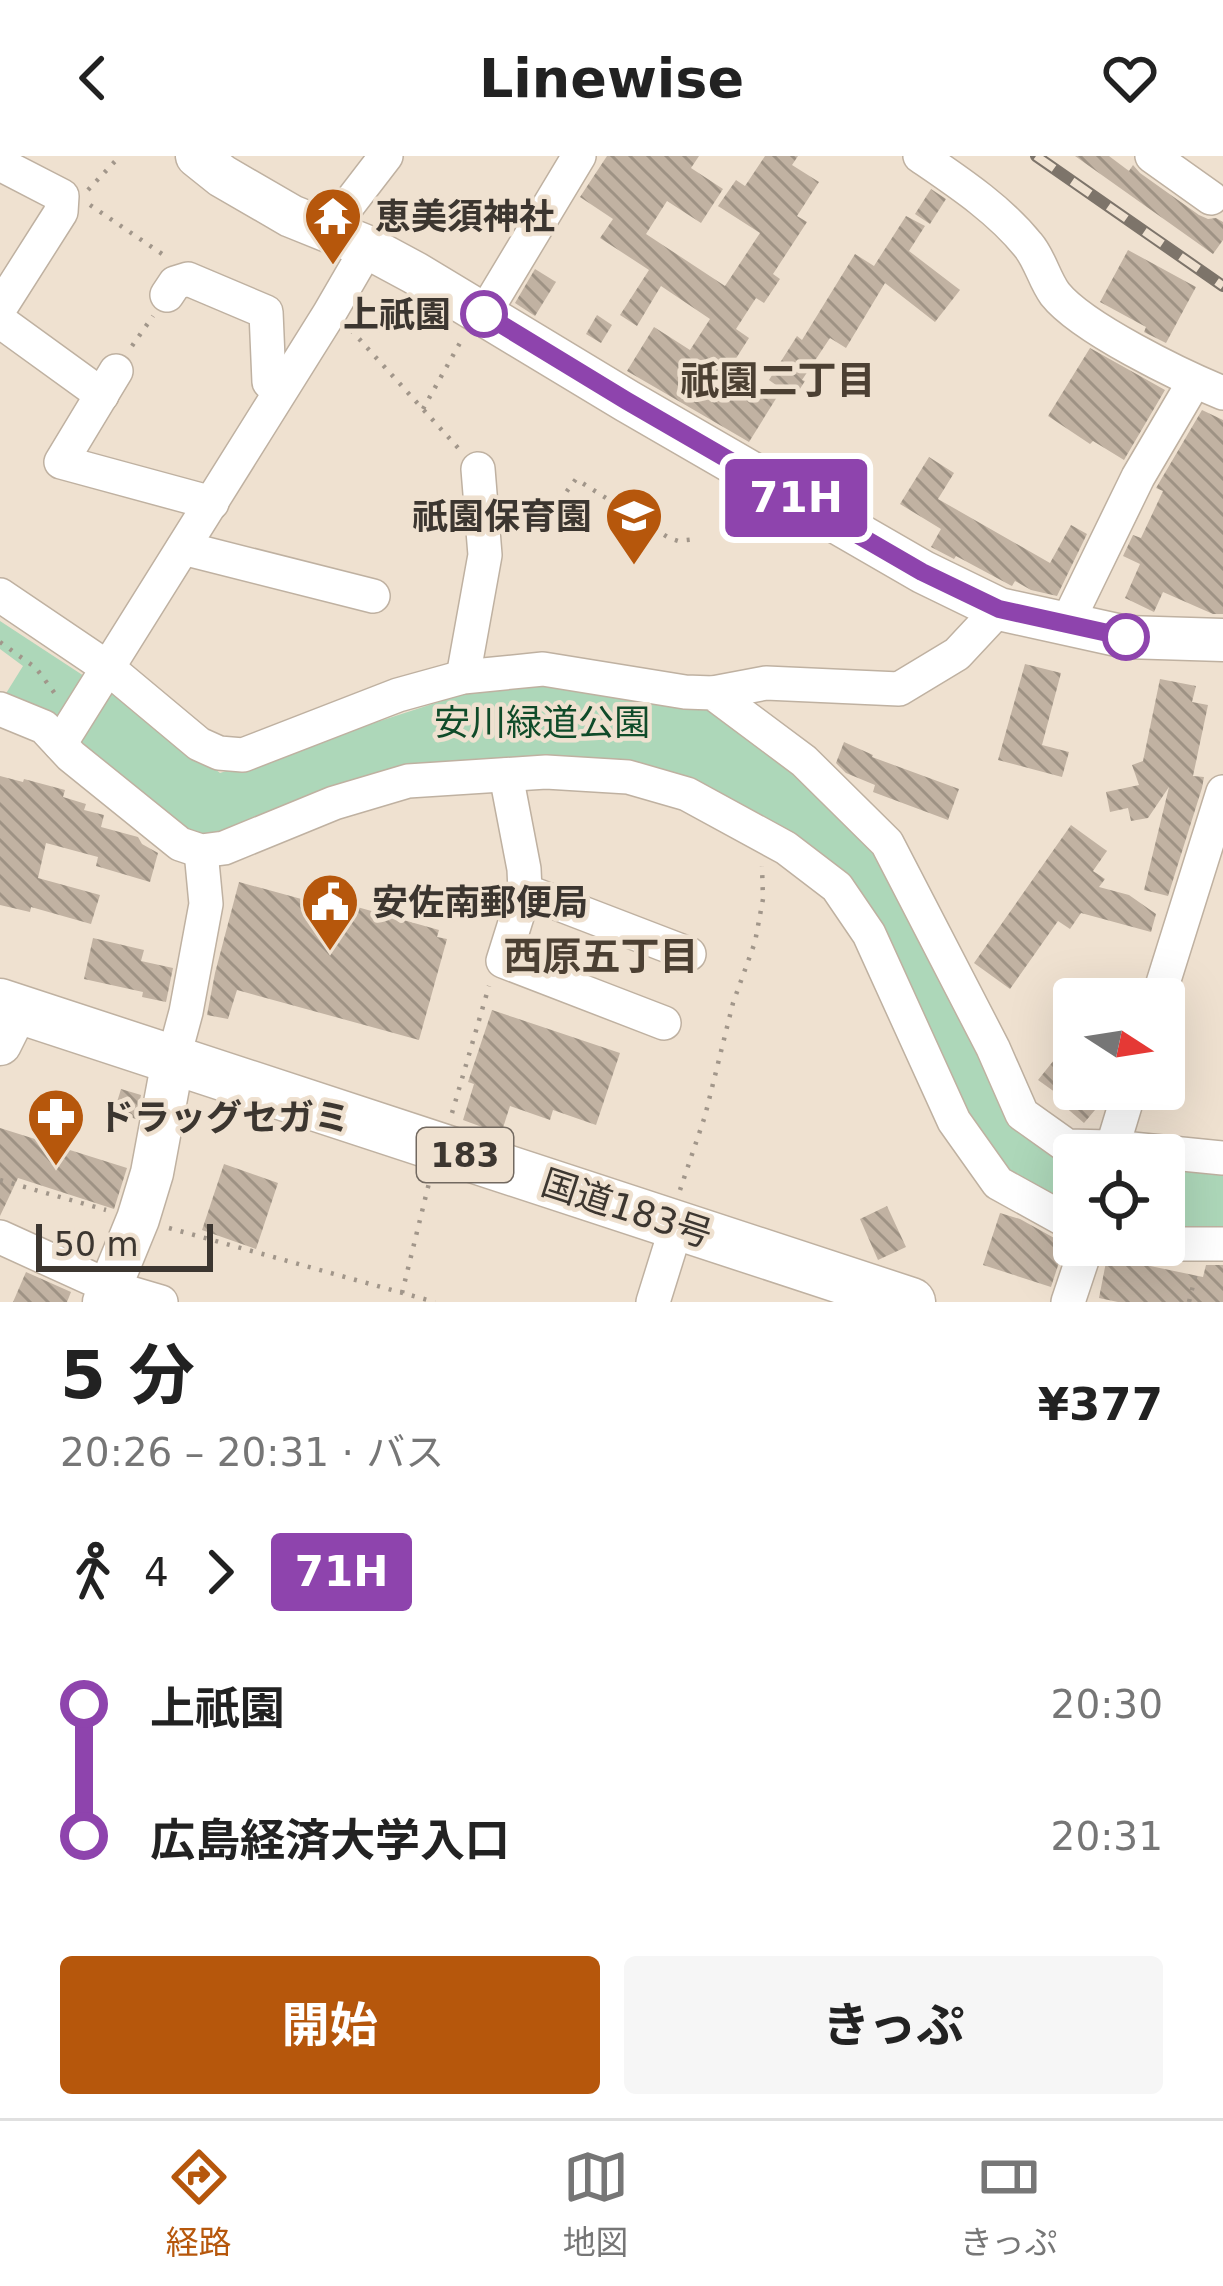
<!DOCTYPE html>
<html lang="ja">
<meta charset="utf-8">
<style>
:root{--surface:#fff;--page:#f6f6f6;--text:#222;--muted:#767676;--line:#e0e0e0;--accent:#b6570c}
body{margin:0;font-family:"DejaVu Sans","Noto Sans JP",sans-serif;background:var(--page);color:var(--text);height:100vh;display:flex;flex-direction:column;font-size:45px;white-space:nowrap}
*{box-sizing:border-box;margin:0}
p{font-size:39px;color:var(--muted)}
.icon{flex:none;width:66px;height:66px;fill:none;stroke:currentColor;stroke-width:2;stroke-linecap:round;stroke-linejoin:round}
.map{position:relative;height:1146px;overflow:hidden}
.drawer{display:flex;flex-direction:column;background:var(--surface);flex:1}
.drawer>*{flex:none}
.badge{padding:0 24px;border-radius:9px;font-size:42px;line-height:78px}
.needle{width:78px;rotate:102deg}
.controls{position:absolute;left:1053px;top:822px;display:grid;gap:24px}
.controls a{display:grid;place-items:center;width:132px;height:132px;border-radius:12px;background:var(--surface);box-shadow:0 12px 48px #0002;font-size:60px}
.scale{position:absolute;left:36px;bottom:30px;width:177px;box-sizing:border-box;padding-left:12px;border:6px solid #3c3630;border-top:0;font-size:33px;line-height:42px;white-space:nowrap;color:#3c3630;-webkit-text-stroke:9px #efe1d0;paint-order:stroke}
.map>.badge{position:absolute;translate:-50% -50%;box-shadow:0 0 0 6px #fff}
.legs{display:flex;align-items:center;gap:18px;height:132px;padding:0 60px;font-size:39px}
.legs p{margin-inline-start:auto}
.overview{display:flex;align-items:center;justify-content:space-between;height:204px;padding:0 60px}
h1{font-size:66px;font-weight:700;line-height:90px}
.cta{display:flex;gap:24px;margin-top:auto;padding:24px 60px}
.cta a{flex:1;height:138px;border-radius:12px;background:var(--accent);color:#fff;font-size:48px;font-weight:700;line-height:138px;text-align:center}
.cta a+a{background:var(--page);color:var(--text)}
ul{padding:0 60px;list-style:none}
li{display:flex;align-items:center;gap:42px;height:132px;font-size:45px}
li i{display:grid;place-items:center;width:18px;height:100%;margin:0 15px;background:currentColor}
li i::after{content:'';width:30px;height:30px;margin:-15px;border:9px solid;border-radius:50%;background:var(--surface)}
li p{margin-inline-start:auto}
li:first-child i{background:linear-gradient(#0000 50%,currentColor 0)}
li:last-child i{background:linear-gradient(currentColor 50%,#0000 0)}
header{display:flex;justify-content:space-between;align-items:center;height:156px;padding:0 60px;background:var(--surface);font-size:54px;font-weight:700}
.tabs{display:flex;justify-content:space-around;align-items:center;height:168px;border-top:3px solid var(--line);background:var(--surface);font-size:33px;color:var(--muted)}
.tabs a{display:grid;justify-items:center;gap:6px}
.tabs .on{color:var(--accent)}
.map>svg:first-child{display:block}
.green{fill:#add7b9}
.building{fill:url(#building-back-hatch)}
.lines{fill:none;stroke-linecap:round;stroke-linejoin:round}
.minor-casing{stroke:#bfb1a1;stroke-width:36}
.major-casing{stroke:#bfb1a1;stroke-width:45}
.highway-casing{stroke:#bfb1a1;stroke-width:51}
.path{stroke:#a1968a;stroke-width:4.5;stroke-dasharray:3 9;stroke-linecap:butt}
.minor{stroke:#fff;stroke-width:33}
.major{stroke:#fff;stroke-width:42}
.highway{stroke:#fff;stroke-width:48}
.rail-casing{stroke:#7d746a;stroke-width:12}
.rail{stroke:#efe1d0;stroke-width:8;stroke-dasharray:22;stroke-linecap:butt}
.line-1-casing{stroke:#fff;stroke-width:27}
.line-1{stroke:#8e44ad;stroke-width:18}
.stop-1-dot{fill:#fff;stroke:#8e44ad;stroke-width:6}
.labels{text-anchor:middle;stroke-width:9;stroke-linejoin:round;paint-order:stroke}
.shield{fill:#efe1d0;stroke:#726960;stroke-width:3}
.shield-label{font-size:33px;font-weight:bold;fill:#3c3630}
.poi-label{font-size:36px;font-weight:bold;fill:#3c3630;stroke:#efe1d0;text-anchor:start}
.stop-label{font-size:36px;font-weight:bold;fill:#3c3630;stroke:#efe1d0;text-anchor:end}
.park-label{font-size:36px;fill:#0f4b29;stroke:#efe1d0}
.street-label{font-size:36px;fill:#3c3630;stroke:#efe1d0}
.neighbourhood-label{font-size:39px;font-weight:bold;fill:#4c4033;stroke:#efe1d0}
</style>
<header><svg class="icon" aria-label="back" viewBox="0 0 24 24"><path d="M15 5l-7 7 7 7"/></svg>Linewise<svg class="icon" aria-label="heart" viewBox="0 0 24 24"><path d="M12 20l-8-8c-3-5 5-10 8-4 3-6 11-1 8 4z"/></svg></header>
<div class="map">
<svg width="1223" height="1146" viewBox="0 0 1223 1146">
<defs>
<pattern id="building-back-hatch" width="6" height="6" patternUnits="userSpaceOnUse" patternTransform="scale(3)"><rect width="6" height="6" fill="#c1b2a2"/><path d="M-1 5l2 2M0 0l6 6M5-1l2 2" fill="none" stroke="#9e9284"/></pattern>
</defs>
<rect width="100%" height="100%" fill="#efe1d0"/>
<g class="green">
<path d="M0 465 84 520 59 567 5 539 23 510 0 493Z"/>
<path d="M541 524 706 550 781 606 882 701 1015 964 1074 999V1061L1001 1018 965 958 851 727 739 651 547 608 211 688 175 673 72 587 112 532 220 617 463 538Z"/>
<path d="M1164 1008 1223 1015V1076L1164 1070Z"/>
</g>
<g class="building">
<path d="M607 0H699L691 12 723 33 701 67 667 45 646 78 725 130 760 77 718 50 736 24 745 30 765 0H798L792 9 819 26 797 60 807 66 773 118 780 123 764 147 756 142 736 173 749 182 735 204 738 206 733 214 777 241 749 286 627 215 654 171 690 194 710 163 661 130 637 170 620 159 649 114 600 82 613 63 580 41Z"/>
<path d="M1075 0H1109L1129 15 1133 9 1140 17 1199 59 1208 63 1216 62 1223 66V84L1213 98Z"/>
<path d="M931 33 946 43 930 68 915 58Z"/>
<path d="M906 60 925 70 909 95 960 134 935 166 885 127 846 192 830 182 802 224 805 225 794 242 769 224 797 180 802 184 855 98 874 110Z"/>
<path d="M1128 94 1196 131 1166 187 1144 176 1146 171 1100 146Z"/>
<path d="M535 113 556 126 535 160 515 147Z"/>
<path d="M597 159 612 169 601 187 586 178Z"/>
<path d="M1090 192 1165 234 1124 304 1093 285 1090 288 1048 260Z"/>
<path d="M1202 254 1223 264V458H1213L1163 436 1154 456 1125 442 1140 408 1123 400 1133 379 1141 382 1163 335 1156 332Z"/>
<path d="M929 301 954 317 938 343 1050 407 1071 369 1087 378 1057 440 1031 434 1015 425 1012 430 1010 429 956 400 954 403 931 391 941 373 900 348Z"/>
<path d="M1025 508 1061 517 1042 589 1069 596 1062 621 998 604Z"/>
<path d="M1160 523 1196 530 1192 546 1208 549 1193 620 1204 621 1202 632 1168 740 1144 734 1169 631 1148 662 1131 665 1128 652 1110 656 1106 636 1139 629 1132 609 1143 605Z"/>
<path d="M844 586 873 599 872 601 959 633 948 664 873 636 875 629 846 617 836 607Z"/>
<path d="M0 620 23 626 24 623 65 634 63 641 86 648 84 654 104 659 101 671 138 681 142 688 158 697 150 726 96 710 98 701 46 687 38 722 100 739 91 768 31 751 30 756 0 749Z"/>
<path d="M1071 669 1107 695 1093 715 1105 723 1099 731 1129 739 1156 758 1151 776 1081 757 1070 773 1058 765 1010 833 974 807Z"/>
<path d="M239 726 316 747 318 740 439 774 437 781 447 783 419 884 237 834 228 863 207 859 215 817Z"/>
<path d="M93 782 144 794 141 805 173 812 166 846 142 841 143 836 84 823Z"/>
<path d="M492 854 620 897 596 969 553 954 550 964 510 950 501 978 463 964 474 928 468 926Z"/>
<path d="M1074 879V933H1108L1106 941 1084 967 1056 943 1059 939 1038 924Z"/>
<path d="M121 933 141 939 136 963 114 956Z"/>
<path d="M0 972 127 1012 114 1053 18 1022 0 1060Z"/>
<path d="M224 1008 278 1027 256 1093 202 1074Z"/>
<path d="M887 1050 906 1091 878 1104 860 1063Z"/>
<path d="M1000 1057 1020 1063 1065 1088 1051 1131 983 1109Z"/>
<path d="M1107 1101 1203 1121 1206 1109H1223V1146H1118L1099 1142Z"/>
<path d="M26 1116 71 1136 67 1146H13Z"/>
</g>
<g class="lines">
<g class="minor-casing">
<g id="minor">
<path d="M920 0C958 26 999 53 1028 89 1040 103 1044 123 1055 138 1082 172 1181 220 1223 237"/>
<path d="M1152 0 1211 42"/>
<path d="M0 8 62 40 61 56 0 152"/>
<path d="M329 74 386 0"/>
<path d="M167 139 175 127 188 123 266 156 269 226 279 236"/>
<path d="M484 158 579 0"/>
<path d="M0 165 102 239"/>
<path d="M116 215 61 306 212 347"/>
<path d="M183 392 373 440"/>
<path d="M0 439 108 512 199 588 219 597 243 599 398 539 463 521 543 513 685 536 713 537 804 605 887 687 993 892 1022 958 1067 990 1112 991 1223 1002"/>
<path d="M1066 469 1138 321 1188 236"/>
<path d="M463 521 485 399 478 313"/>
<path d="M713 537 766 527 899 533 957 498 999 453"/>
<path d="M0 553 44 571 71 600 180 688 201 695 224 692 334 647 408 625 546 616 628 621 687 638 786 692 837 731 869 778 954 965 998 1027 1074 1069"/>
<path d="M60 588 329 158 358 108 363 89"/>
<path d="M506 619 524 713 525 735 689 798"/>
<path d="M525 735 503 805 664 867"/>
<path d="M1158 843 1223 636"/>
<path d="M173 904 186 856 206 748 201 695"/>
<path d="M1110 999 1130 933"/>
<path d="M0 1081 110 1131 161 1146"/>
<path d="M1164 1088H1223"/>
<path d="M653 1146 677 1069"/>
<path d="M1068 1146 1087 1089"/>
</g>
</g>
<g class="major-casing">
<g id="major">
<path d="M197 0 222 20 291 60 363 89 415 117 627 245 923 416 999 453 1126 481 1223 484"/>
<path d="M0 888 17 854"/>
<path d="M104 1146 138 1063 152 1017 173 904"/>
</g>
</g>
<g class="highway-casing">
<path id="highway" d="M0 847 911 1146"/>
</g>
<g class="path">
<path d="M88 34 120 0"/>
<path d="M90 49 165 100"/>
<path d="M351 174 460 294"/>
<path d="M132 190 153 160"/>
<path d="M423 253 461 185"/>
<path d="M511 344 540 371 576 323 669 382 678 385 697 383"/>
<path d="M0 486 36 512 56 539"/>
<path d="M452 957 489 830"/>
<path d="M0 1024 106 1054"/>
<path d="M680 1034 705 960 733 847 755 786 763 743 762 710"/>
<path d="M169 1072 435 1146"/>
<path d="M402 1137 429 1027"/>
<path d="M1189 1146 1196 1117"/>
</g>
<use href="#minor" class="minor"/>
<use href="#major" class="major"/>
<use href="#highway" class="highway"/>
<g class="rail-casing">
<path id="rail" d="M1036 0 1223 130"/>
</g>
<use href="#rail" class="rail"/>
</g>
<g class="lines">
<g class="line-1-casing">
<path id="line-1" d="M484 158 627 245 922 416 999 453 1126 481"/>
</g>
<use href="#line-1" class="line-1"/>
</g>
<defs>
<g id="temple-pin" transform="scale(3)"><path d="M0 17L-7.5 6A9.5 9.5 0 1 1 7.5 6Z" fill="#b6570c" stroke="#efe1d0"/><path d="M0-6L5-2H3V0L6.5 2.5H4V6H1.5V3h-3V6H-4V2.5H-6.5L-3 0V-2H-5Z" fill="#fff"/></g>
<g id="school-pin" transform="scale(3)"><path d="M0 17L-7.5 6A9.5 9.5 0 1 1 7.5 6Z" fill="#b6570c" stroke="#efe1d0"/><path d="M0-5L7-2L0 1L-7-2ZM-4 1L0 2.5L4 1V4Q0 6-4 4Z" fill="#fff"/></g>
<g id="civic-pin" transform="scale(3)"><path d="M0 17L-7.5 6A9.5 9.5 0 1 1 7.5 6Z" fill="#b6570c" stroke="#efe1d0"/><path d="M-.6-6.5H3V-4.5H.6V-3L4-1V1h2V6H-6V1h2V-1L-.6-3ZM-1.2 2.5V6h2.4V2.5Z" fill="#fff"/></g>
<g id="pharmacy-pin" transform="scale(3)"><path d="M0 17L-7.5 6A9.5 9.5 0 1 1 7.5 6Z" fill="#b6570c" stroke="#efe1d0"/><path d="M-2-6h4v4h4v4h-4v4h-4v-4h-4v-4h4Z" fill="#fff"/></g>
</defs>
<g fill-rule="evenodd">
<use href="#temple-pin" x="333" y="60"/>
<use href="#school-pin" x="634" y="360"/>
<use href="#civic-pin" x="330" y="746"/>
<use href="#pharmacy-pin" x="56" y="961"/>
</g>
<g class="stop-1-dot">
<circle cx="484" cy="158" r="21"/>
<circle cx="1126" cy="481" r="21"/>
</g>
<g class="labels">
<rect class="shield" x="417" y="972" width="96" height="54" rx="9"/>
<g class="shield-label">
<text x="465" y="1011">183</text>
</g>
<g class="poi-label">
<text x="375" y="73">恵美須神社</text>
<text x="592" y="373" text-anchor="end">祇園保育園</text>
<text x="372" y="759">安佐南郵便局</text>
<text x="98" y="974">ドラッグセガミ</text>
</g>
<g class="stop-label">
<text x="451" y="171">上祇園</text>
</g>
<g class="park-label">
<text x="542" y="579">安川緑道公園</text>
</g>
<g class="street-label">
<text transform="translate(627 1052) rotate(18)" y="13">国道183号</text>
</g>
<g class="neighbourhood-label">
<text x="778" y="238">祇園二丁目</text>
<text x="601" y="814">西原五丁目</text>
</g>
</g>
</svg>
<div class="controls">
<a><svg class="needle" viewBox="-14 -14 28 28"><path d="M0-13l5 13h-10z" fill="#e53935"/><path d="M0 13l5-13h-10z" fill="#767676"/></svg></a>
<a><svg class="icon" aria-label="locate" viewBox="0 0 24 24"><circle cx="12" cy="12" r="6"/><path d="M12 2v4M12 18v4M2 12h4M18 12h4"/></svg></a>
</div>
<div class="scale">50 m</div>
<b class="badge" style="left:796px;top:342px;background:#8e44ad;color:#fff">71H</b>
</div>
<section class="drawer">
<div class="overview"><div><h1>5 分</h1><p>20:26 – 20:31 · バス</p></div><b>¥377</b></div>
<div class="legs"><svg class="icon" aria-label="walk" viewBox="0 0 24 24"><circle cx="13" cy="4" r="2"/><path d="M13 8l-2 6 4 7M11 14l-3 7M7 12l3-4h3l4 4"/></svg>4<svg class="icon" aria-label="forward" viewBox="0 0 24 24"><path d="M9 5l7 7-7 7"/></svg><b class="badge" style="background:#8e44ad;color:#fff">71H</b></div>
<ul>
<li><i style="color:#8e44ad"></i><b>上祇園</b><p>20:30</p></li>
<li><i style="color:#8e44ad"></i><b>広島経済大学入口</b><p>20:31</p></li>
</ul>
<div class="cta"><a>開始</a><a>きっぷ</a></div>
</section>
<nav class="tabs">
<a class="on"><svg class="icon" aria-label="directions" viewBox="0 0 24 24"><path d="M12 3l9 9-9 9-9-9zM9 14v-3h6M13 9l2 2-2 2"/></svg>経路</a>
<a><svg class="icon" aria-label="map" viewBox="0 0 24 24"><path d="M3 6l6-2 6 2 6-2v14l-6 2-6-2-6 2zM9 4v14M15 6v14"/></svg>地図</a>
<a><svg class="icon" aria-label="tickets" viewBox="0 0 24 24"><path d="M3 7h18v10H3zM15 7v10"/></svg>きっぷ</a>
</nav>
